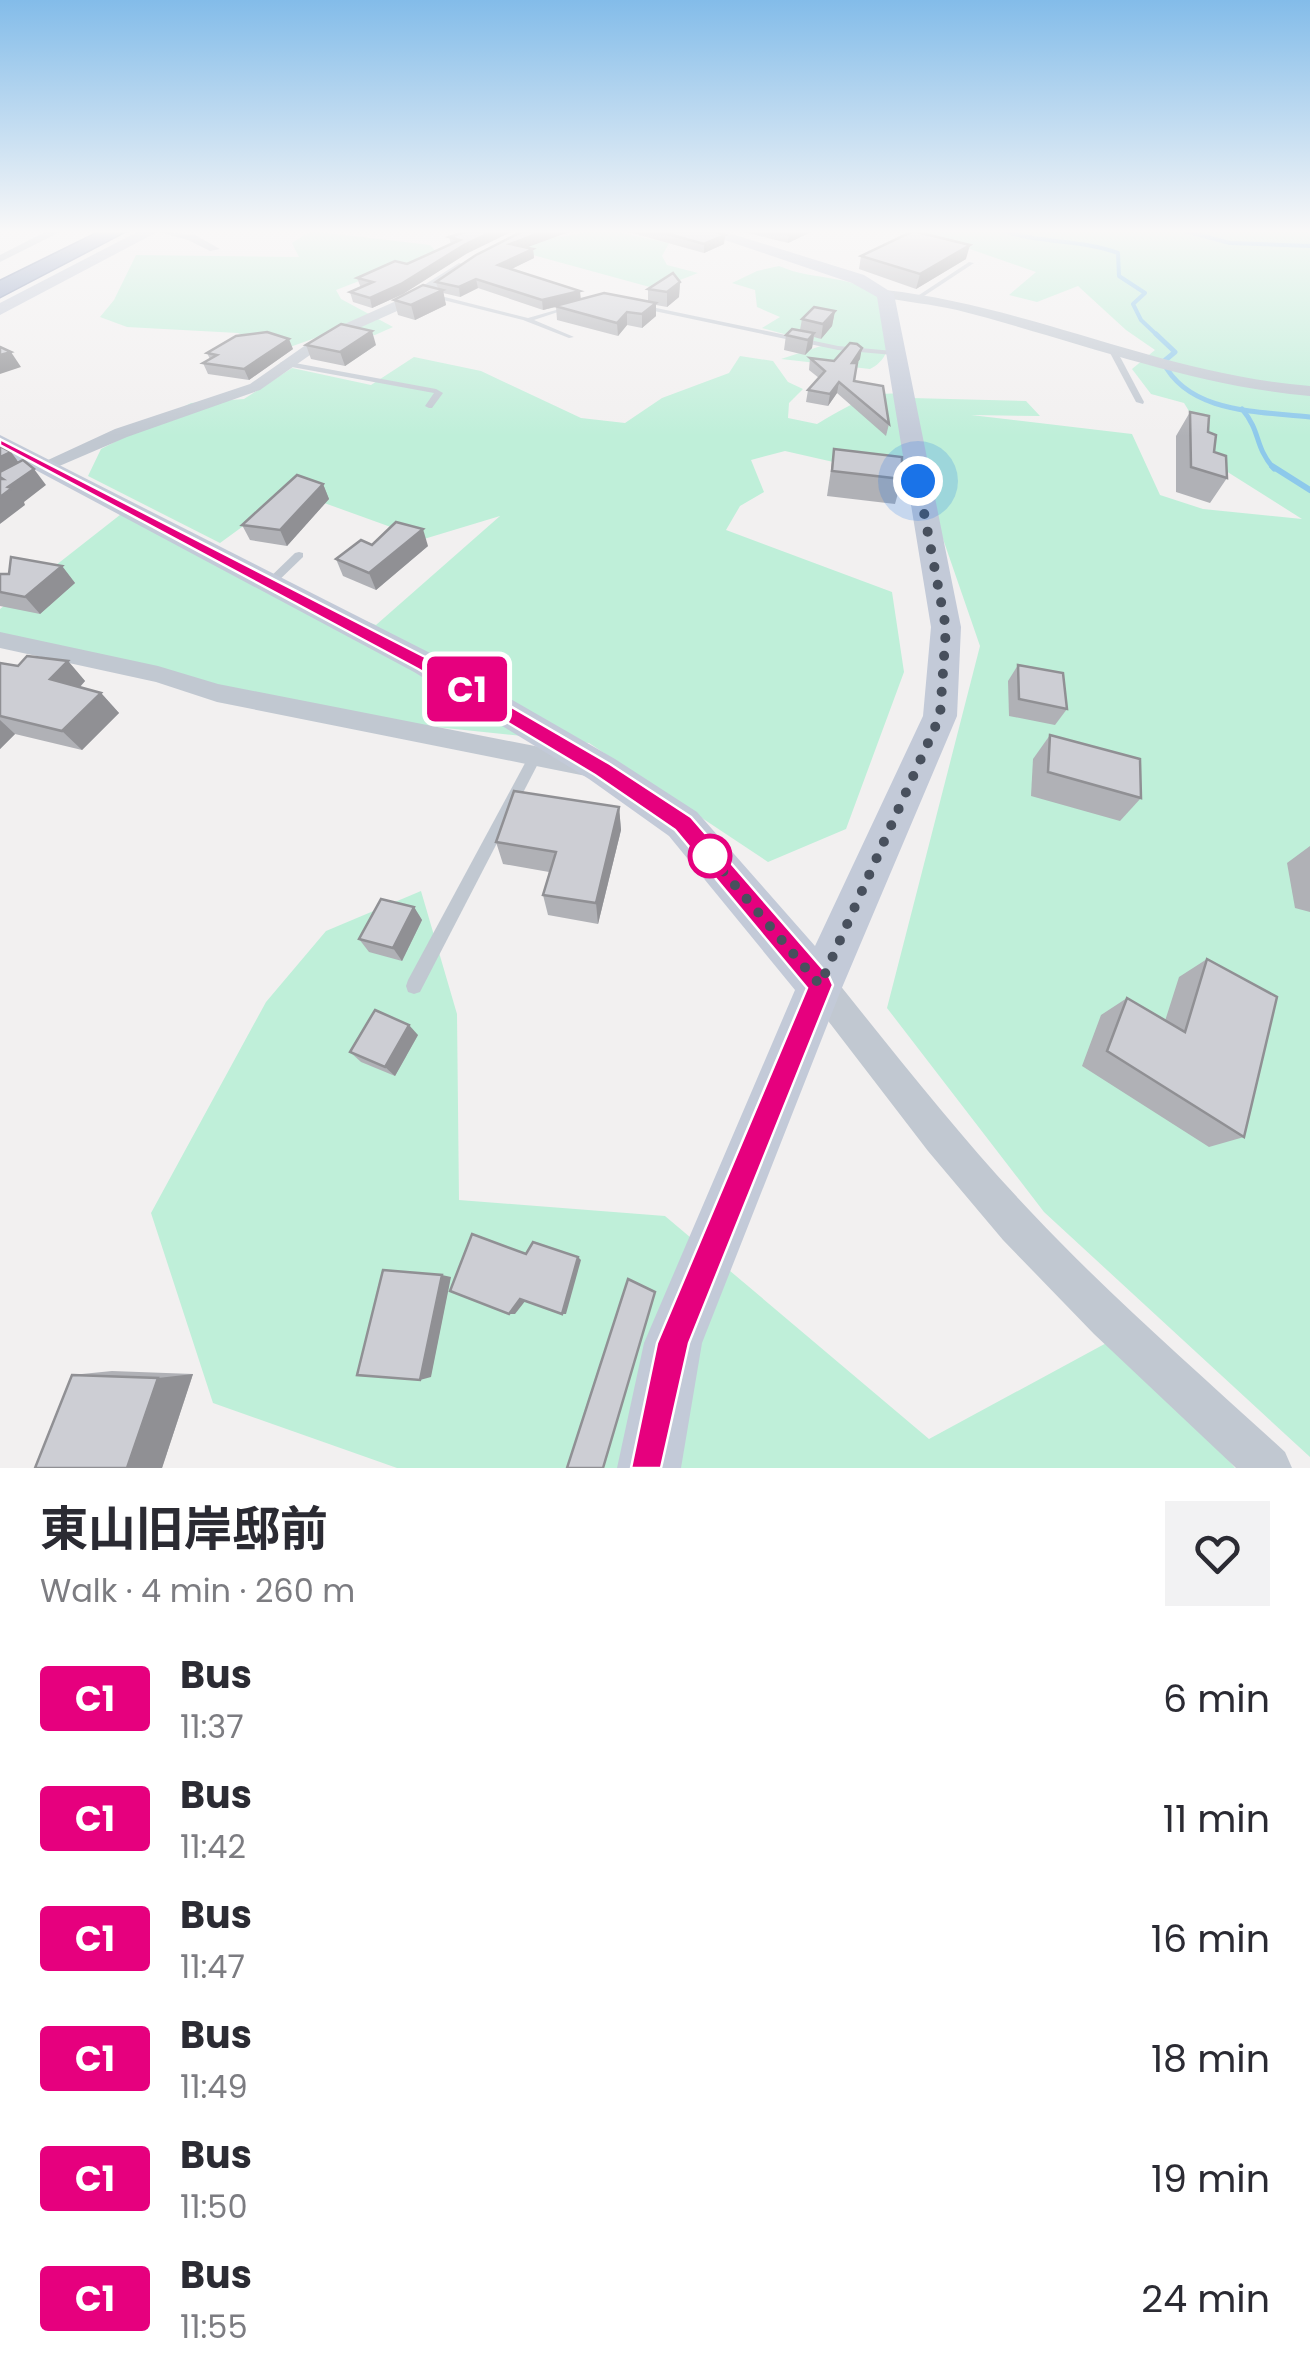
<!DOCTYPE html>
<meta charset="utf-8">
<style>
:root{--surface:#fff;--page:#f2f2f3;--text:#2b2b33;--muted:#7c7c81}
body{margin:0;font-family:Poppins,"Noto Sans JP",sans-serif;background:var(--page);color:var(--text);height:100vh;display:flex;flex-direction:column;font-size:38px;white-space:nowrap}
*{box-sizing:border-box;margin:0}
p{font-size:32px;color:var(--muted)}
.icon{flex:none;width:55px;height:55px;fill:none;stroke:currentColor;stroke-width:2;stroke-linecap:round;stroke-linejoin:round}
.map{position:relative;height:1468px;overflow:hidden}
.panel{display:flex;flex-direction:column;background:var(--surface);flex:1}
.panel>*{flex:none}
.badge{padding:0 20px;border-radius:8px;font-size:35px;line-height:65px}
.you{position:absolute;width:50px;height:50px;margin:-25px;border:8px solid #fff;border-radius:50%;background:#1a73e8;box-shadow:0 0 0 15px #1a73e833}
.map>.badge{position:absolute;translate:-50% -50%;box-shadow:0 0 0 5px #fff}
.round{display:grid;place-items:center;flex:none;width:105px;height:105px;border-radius:0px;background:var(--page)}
.summary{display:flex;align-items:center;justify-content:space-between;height:170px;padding:0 40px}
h1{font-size:48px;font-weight:700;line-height:75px}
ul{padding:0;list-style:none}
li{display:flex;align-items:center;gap:30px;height:120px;padding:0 40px}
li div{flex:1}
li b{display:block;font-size:38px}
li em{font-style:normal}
li .badge{min-width:110px;font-weight:700;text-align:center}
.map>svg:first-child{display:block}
.green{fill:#bfefd9}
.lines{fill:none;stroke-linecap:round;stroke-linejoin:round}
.stream-far2{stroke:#8dc9eb;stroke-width:4}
.stream-far1{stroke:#8dc9eb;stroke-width:5}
.stream{stroke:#8dc9eb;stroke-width:6}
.highway-casing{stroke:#7385aa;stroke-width:3}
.lane{fill:#c1c8d1;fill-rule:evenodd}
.street{fill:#c1c8d1;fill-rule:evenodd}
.secondary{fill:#c3cad8;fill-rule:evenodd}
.highway{fill:#889abe;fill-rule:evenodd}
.wall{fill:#b0b1b6}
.shaded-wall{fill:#909094}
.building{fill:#cdced4;stroke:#909094;stroke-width:2.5}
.line{fill:#e6007e;stroke:#fff;stroke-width:2.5}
.walk{stroke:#48505d;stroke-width:10;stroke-dasharray:0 18}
.stop-dot{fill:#fff;stroke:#e6007e;stroke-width:5}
</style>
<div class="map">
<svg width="1310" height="1468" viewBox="0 0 1310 1468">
<rect width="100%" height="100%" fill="#f2f0f0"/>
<g class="green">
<path d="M888 230H1310V1457L1044 1212 887 1008 980 646 914 455 917 481 785 451 751 460 764 492 740 506 726 530 892 592 904 672 846 829 768 862 589 743 349 718 0 640V609L125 511 269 584 376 625 500 516 424 539 291 491 220 543 88 476 101 449 191 403 244 399 292 368 371 385 414 357 481 371 581 418 625 423 662 398 729 373 740 356 773 361 788 382 803 389 789 403 788 418 817 424C843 409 881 383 911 398L1026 401 1040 416 971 415 1132 434 1160 495 1203 509 1302 519 1226 471 1184 403 1151 394 1132 369 1155 350 1126 330 1078 286 1037 302 1009 295 1036 272 967 248Z"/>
<path d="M311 231 430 245 440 256 423 264 395 267 336 290 341 299 393 327 375 335 332 332 276 352 238 333 127 327 100 317 114 300 136 255 299 257 292 243Z"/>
<path d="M587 232H617L669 243 662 256 667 265 698 273 657 289 511 249 544 234 561 237Z"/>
<path d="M779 266C817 283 856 271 887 305 888 330 896 356 870 369L781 359 824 345 762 328 780 317 757 307 755 290 732 283 757 271Z"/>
<path d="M421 891 457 1014 459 1200 665 1216 929 1439 1123 1334 1235 1468H397L213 1403 151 1213 266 1002 326 931Z"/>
</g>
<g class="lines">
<g class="stream-far2">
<path d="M1002 230C1040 244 1080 239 1118 253L1119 276 1145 293 1133 304 1141 320 1158 336"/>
<path d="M1181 230 1230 243 1310 246"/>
</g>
<g class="stream-far1">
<path d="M1156 334 1175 352 1163 362C1189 414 1259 411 1310 417"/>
<path d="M1242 409C1262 433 1253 444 1274 469"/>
</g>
<path class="stream" d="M1272 466 1310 490"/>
<g class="highway-casing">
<path id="highway" d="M103 230H128L0 297V281Z"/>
</g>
<g class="lane">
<path d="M969 262 974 263 921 298 916 297Z"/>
<path d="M429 293 528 318 570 306V308L534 320 574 337 569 338 523 320 427 296Z"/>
<path d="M642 305 838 346 893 351 897 353 893 355 838 350 640 308V306Z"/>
<path d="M1110 349 1117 351 1144 402 1143 404 1136 402 1109 351Z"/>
<path d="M284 361 436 389 443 393 432 408H429L425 406 434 393 281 365 280 363Z"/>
<path d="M299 552 303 553V557L273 586H265V582L295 553Z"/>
<path d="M536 751 541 752 542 756 420 992 414 994 408 992 406 986 408 980 531 752Z"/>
</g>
<g class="street">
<path d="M49 230H64L0 262V255Z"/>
<path d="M151 230 195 235 220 249 210 251 188 240Z"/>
<path d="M459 263 469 266 415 303 330 341 260 390 127 437 50 470 35 466 115 429 250 384 320 335 405 297Z"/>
<path d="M885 290C1030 306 1162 374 1310 386V396C1187 385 1075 340 957 310 931 304 906 302 881 297V291Z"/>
<path d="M0 632 158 666 218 684 591 757 600 760 604 767 600 774 591 777 217 702 156 682 0 648Z"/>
<path d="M820 969 831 974C896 1055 960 1137 1031 1212 1111 1297 1199 1373 1285 1452L1292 1468H1236L1094 1334 1003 1240 928 1151 809 996 804 985 809 974Z"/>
</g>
<g class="secondary">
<path d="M141 230H161L0 315V303Z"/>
<path d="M695 230H719L864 275 894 294 961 627 957 716 841 990 702 1343 681 1468H617L644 1343 795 990 669 836 589 779 414 672 0 451V435L436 656 615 759 697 812 815 946 923 716 931 627 877 297 852 283Z"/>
</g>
<use href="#highway" class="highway"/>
</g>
<g class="wall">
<path d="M472 230 466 254 403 294 372 308 353 302 350 292 361 288 357 278 407 264 451 245 449 237Z"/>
<path d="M621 230H712L725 235 724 244 704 253Z"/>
<path d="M736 230H815L788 243Z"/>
<path d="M526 248 533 249 534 258 511 269 581 299 648 301V289L680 282 679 297 667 307 656 305V316L642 328 627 325 618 336 557 320 556 307 543 310 478 288 460 297 443 293 446 305 415 320 398 315 394 300 438 289 436 282Z"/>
<path d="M861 256 966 259 916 289 859 269Z"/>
<path d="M835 311 832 326 821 339 814 337 812 348 805 355 784 350 786 335 800 330 802 319Z"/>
<path d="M306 345H376L345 366 311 359Z"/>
<path d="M293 349 249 380 208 374 203 363 210 359 207 353Z"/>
<path d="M810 358 834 361 860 359 857 363 854 381 889 424 886 436 837 393 828 406 806 402 808 390 819 378 809 370Z"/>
<path d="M1190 412 1208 432 1214 452 1227 478 1210 503 1176 492V436Z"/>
<path d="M834 449 902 479 895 504 827 496Z"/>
<path d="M323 484 329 499 287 546 250 540 242 525Z"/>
<path d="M372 545 428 546 376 590 343 576 336 559Z"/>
<path d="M62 566 75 583 40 614 0 606V574H9Z"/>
<path d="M68 661 85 681 80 687 101 693 119 713 82 750 15 734 0 749V663L18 666Z"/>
<path d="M1018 665 1067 709 1055 725 1009 716 1008 681Z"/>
<path d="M1050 735 1141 798 1120 821 1031 796 1033 759Z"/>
<path d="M619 807 621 830 598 924 548 915 543 895 549 872 503 864 496 842Z"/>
<path d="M1310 846V912L1295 908 1287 863Z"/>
<path d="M414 907 422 920 402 961 369 952 359 939Z"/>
<path d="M1207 959 1244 1137 1209 1147 1082 1066 1101 1015 1127 998 1165 1021 1179 977Z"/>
<path d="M418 1035 395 1076 361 1062 350 1052Z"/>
<path d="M112 1371 193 1374 162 1468 72 1375Z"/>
</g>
<g class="shaded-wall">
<path d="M495 230H515L466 254 403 294 372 308 370 298 464 245Z"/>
<path d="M548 230H574L512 253 510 244Z"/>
<path d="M798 230H815L788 243 789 234Z"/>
<path d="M725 235 724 244 704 253V244Z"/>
<path d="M970 245 966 259 916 289 920 274Z"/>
<path d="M533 249 534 258 499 275 498 265Z"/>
<path d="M476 279 478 288 460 297 459 287Z"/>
<path d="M680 282 679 297 667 307V292Z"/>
<path d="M443 290 446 305 415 320 411 305Z"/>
<path d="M580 291 581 300 543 310 542 300Z"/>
<path d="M656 303V316L642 328V314Z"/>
<path d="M835 311 832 326 821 339 823 324Z"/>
<path d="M627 312V325L618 336 617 323Z"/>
<path d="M372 331 376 345 345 366 340 352Z"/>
<path d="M814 333 812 348 805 355 808 340Z"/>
<path d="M289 339 293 349 249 380 244 369Z"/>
<path d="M862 348 860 359 850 374 852 363Z"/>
<path d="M11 352 21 367 0 374V355Z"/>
<path d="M839 382 837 393 828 406 830 394Z"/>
<path d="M11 452 23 468 0 477V457Z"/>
<path d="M34 469 46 485 24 502 25 505 0 524V497L8 487Z"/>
<path d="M323 484 329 499 287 546 280 530Z"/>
<path d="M423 529 428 546 376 590 369 573Z"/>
<path d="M62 566 75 583 40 614 25 597Z"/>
<path d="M68 661 85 681 69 699 50 679Z"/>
<path d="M101 693 119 713 82 750 62 731Z"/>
<path d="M0 720 15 734 0 749Z"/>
<path d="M619 807 621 830 598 924 596 903Z"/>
<path d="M414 907 422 920 402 961 393 948Z"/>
<path d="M409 1025 418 1035 395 1076 385 1067Z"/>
<path d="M578 1257 581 1260 566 1314H562Z"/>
<path d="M442 1275 451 1277 431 1377 420 1380Z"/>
<path d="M520 1299 526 1300 515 1314H509Z"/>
<path d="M193 1374 162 1468H127L158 1378Z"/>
</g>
<g class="building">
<path d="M472 230H495L464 245 401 284 370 298 350 292 373 282 357 278 395 261 407 264 460 240 449 237Z"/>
<path d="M525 230H548L510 244 533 249 498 265 580 291 542 300 476 279 459 287 436 282 476 255Z"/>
<path d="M654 230H712L725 235 704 244Z"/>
<path d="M773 230H798L789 234Z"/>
<path d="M913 231 970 245 920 274 861 256Z"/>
<path d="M673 273 680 282 667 292 648 289Z"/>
<path d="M423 285 443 290 411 305 394 300Z"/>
<path d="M604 293 656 303 642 314 627 312 617 323 555 306Z"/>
<path d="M814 307 835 311 823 324 802 319Z"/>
<path d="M341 324 372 331 340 352 306 345Z"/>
<path d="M792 329 814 333 808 340 786 335Z"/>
<path d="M267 332 289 339 244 369 203 363 217 355 207 353 236 336Z"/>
<path d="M850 343 857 344 862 348 852 363H857L854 381 883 386 889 424 839 382 830 394 808 390 825 371 810 358 834 361Z"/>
<path d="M0 347 11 352 0 355Z"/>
<path d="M1190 412 1209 416 1208 432 1216 435 1214 452 1226 456 1227 478 1191 467Z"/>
<path d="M0 446 11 452 0 457Z"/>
<path d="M834 449 902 457V479L832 471Z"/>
<path d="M23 460 34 469 8 487 12 488 0 497V479H3L0 477V472Z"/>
<path d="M297 475 323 484 280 530 242 525Z"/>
<path d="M396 522 423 529 369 573 336 559 361 540 372 545Z"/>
<path d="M11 557 62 566 25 597 0 592V574H9Z"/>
<path d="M27 656 68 661 50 679 101 693 62 731 0 716V663L18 666Z"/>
<path d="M1018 665 1063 673 1067 709 1019 699Z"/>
<path d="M1050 735 1140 759 1141 798 1048 772Z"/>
<path d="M514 791 619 807 596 903 543 895 556 852 496 842Z"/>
<path d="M381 899 414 907 393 948 359 939Z"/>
<path d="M1207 959 1277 997 1244 1137 1107 1051 1127 998 1185 1032Z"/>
<path d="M375 1010 409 1025 385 1067 350 1052Z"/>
<path d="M472 1234 526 1254 533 1242 578 1257 562 1314 520 1299 509 1314 450 1291Z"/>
<path d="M383 1270 442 1275 420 1380 357 1375Z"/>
<path d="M628 1279 655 1292 603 1468H567Z"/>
<path d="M72 1375 158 1378 127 1468H35Z"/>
</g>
<linearGradient id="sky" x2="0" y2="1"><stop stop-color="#83bce9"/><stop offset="0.53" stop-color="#f9f8f8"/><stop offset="1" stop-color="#f9f8f8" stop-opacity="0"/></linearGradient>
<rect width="1310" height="436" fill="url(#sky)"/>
<path class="line" d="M0 439 431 660 610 764 691 817 829 976 833 985 689 1343 661 1468H631L657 1343 807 988 675 830 595 775 418 669 0 445Z"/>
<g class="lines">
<path class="walk" d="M710 856 705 850 820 985 940 716 946 628 918 481"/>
</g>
<circle class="stop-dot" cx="710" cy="856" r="20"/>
</svg>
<div class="you" style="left:918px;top:481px"></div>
<b class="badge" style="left:467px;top:689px;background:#e6007e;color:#fff">C1</b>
</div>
<section class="panel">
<div class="summary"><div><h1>東山旧岸邸前</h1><p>Walk · 4 min · 260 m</p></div><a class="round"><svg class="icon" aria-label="heart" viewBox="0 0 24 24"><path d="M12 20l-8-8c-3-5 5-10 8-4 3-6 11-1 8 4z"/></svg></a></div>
<ul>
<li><span class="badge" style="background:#e6007e;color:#fff">C1</span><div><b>Bus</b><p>11:37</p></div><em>6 min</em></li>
<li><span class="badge" style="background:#e6007e;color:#fff">C1</span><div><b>Bus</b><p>11:42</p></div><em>11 min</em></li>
<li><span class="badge" style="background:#e6007e;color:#fff">C1</span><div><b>Bus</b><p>11:47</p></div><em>16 min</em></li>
<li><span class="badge" style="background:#e6007e;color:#fff">C1</span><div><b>Bus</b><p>11:49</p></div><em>18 min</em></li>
<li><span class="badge" style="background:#e6007e;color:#fff">C1</span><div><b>Bus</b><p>11:50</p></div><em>19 min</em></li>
<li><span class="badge" style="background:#e6007e;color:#fff">C1</span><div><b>Bus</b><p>11:55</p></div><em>24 min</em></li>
</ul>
</section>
